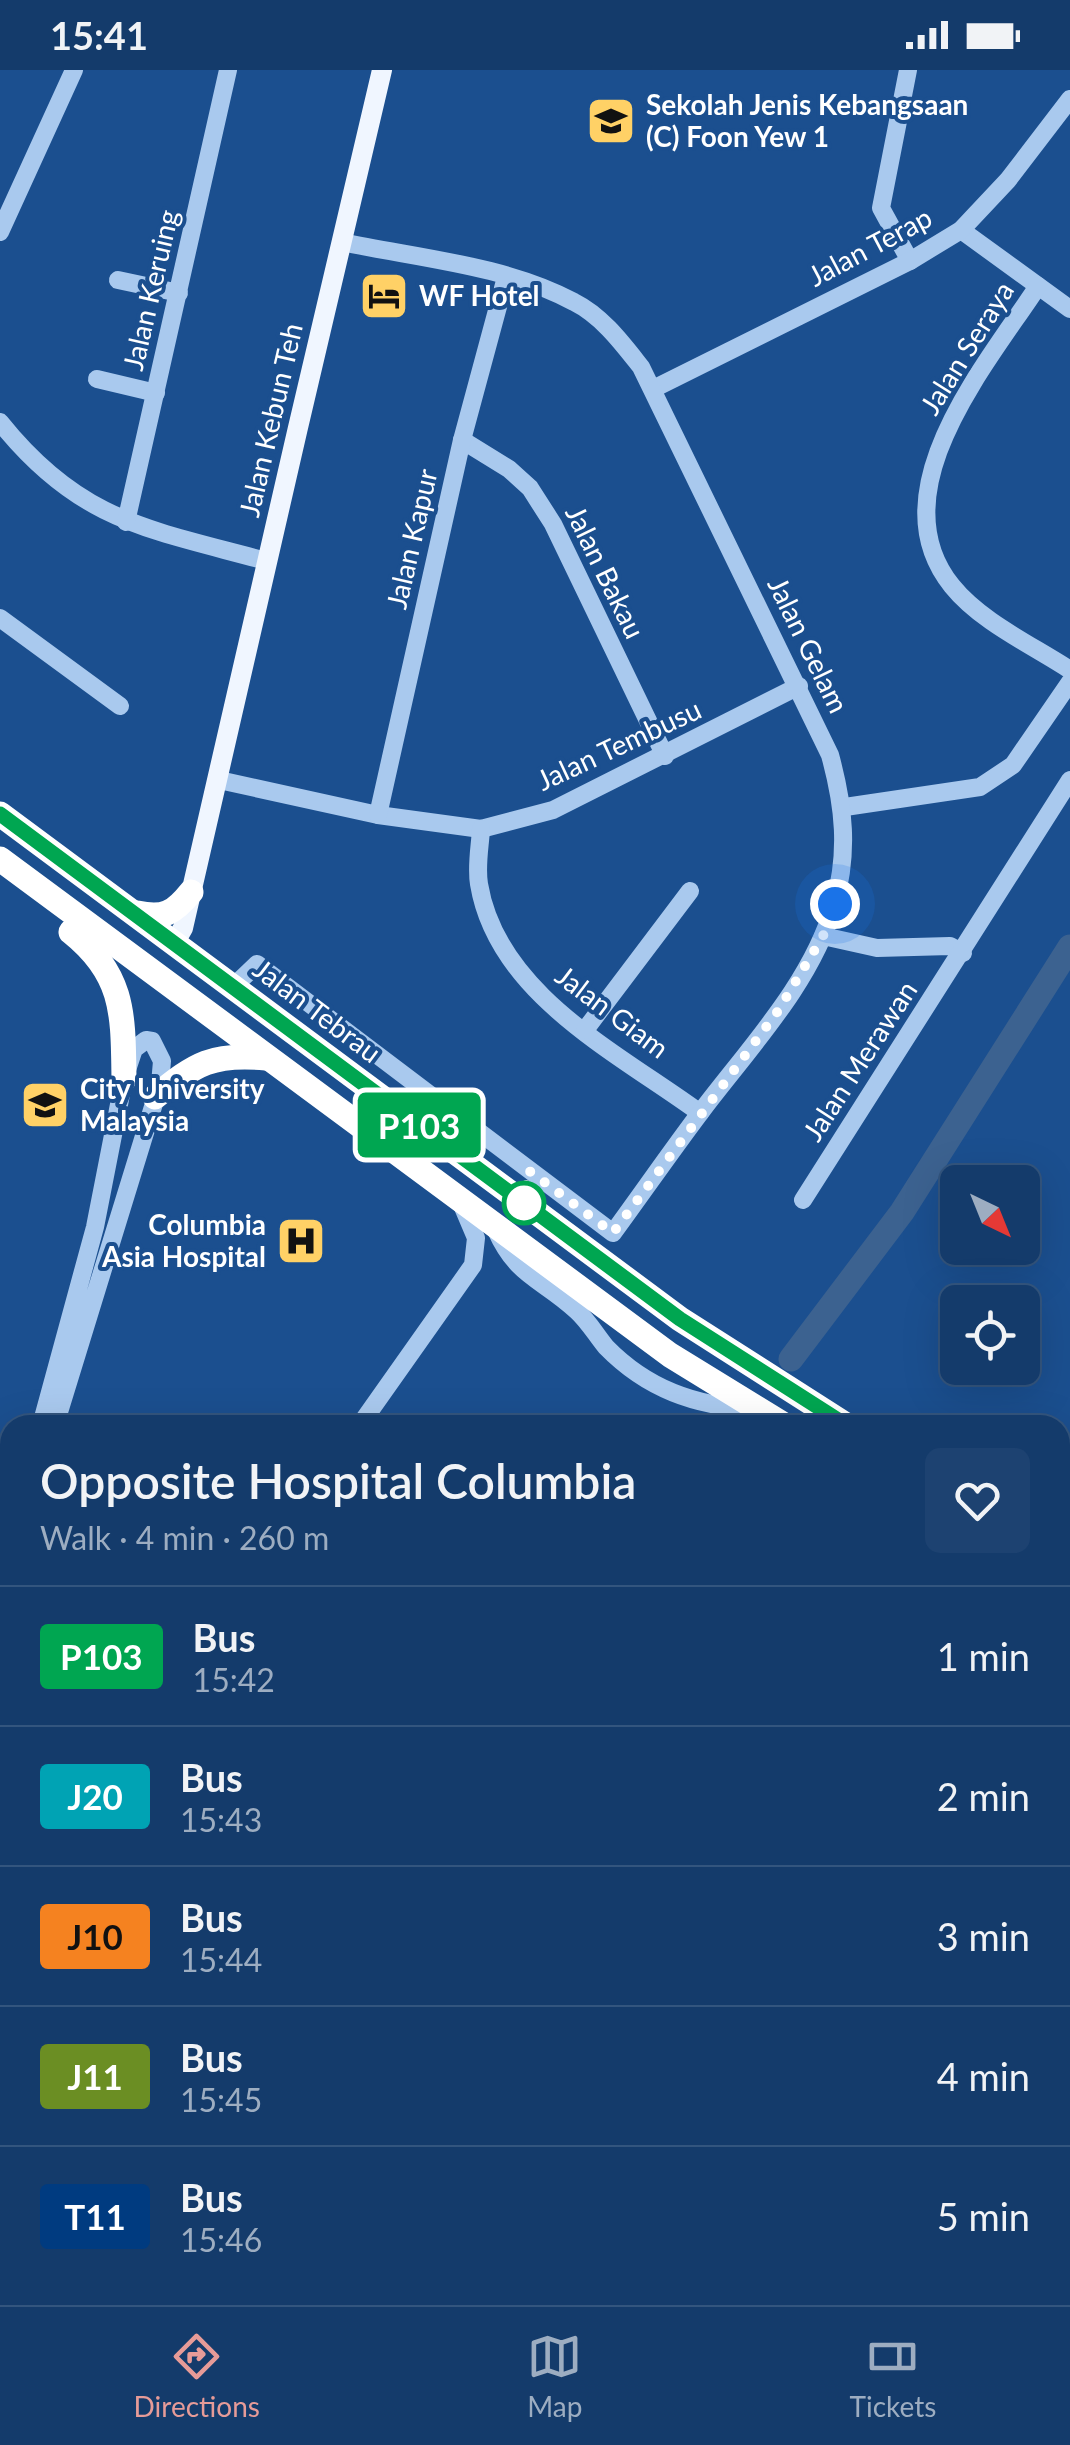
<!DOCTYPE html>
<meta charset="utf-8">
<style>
:root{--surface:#143b6b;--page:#1d4271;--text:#f1f3f6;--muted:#9dadc1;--line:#33557e;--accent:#e69b98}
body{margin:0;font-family:Lato,sans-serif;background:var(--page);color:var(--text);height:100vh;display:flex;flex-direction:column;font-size:38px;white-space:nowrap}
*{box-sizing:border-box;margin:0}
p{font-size:32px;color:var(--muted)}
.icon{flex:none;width:55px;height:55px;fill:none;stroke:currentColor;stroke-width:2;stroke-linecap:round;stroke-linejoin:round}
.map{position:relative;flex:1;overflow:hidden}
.drawer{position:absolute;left:0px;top:1345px;width:1070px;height:890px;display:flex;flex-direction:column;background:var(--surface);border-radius:30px 30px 0 0;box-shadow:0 10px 40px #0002,0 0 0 2px var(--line)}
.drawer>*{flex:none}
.badge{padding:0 20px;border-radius:8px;font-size:35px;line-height:65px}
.needle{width:65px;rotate:137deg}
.controls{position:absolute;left:940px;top:1095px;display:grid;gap:20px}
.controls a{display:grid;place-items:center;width:100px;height:100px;border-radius:15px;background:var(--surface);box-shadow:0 10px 40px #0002,0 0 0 2px var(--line);font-size:50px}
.you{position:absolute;width:50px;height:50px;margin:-25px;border:8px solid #fff;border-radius:50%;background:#1a73e8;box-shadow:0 0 0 15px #1a73e833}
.map>.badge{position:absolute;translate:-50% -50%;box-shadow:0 0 0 5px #fff}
.round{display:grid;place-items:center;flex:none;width:105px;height:105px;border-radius:15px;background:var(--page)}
.summary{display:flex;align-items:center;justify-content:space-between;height:170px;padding:0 40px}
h1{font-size:48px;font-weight:600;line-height:75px}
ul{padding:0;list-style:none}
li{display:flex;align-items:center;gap:30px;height:140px;padding:0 40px;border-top:2px solid var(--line)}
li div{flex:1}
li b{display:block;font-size:38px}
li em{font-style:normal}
li .badge{min-width:110px;font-weight:700;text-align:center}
.status{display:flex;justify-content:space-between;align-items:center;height:70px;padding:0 50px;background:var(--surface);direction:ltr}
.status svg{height:28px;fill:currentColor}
.dock{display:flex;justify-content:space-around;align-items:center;height:140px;border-top:2px solid var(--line);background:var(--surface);font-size:28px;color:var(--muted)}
.dock a{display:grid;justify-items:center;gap:5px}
.dock .on{color:var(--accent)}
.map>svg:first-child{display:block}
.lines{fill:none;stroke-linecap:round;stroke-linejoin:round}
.river{stroke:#3c6290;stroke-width:25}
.minor{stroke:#a9c9ee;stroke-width:18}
.major{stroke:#f0f6ff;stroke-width:20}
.highway{stroke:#fff;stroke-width:25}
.line-casing{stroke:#fff;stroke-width:22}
.line{stroke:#00a651;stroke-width:15}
.walk{stroke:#fff;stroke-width:10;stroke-dasharray:0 18}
.stop-dot{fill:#fff;stroke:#00a651;stroke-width:5}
.labels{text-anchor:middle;stroke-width:8;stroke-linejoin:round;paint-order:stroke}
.poi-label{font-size:28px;font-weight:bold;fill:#fff;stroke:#1b4f8f;text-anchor:start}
.street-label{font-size:28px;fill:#fff;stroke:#1b4f8f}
</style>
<div class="status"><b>15:41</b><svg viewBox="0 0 49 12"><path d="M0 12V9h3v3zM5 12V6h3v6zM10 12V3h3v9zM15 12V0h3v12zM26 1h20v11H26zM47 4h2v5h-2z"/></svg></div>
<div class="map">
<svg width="1070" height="2235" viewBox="0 0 1070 2235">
<rect width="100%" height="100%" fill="#1b4f8f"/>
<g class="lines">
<g class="river">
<path d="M791 1289 902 1142 1070 877"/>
<path d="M482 2235 491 2225"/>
</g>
<g class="minor">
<path d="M908 0 881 138 910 191"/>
<path d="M961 160 1070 239"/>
<path d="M0 162 74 0"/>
<path d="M118 210 179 223"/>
<path d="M1038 216C987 294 876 422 952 516 981 552 1032 575 1070 600"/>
<path d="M97 309 156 323"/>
<path d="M653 319 910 191 961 160 1008 110 1070 29"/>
<path d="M0 352C80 452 149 459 266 491"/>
<path d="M462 370 509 399 530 418 553 454 665 686"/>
<path d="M126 452 228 0"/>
<path d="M0 548 120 636"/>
<path d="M219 710 378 745 481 759 553 740 799 616"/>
<path d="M845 737 980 717 1013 695 1070 612"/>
<path d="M378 745 462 370 506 207"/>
<path d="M481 759C480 777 476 796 479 814 497 924 618 983 700 1043"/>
<path d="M823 866 877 878 950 876 963 883"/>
<path d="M234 916 257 894 613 1163C643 1122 672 1080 703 1039 750 977 812 912 834 835 849 782 844 736 830 685L641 297C622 273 602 246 574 232 505 195 417 188 342 172"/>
<path d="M585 960 690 821"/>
<path d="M803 1130 1070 710"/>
<path d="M496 1160C517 1207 541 1208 577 1241 589 1252 596 1265 606 1277 647 1319 695 1336 753 1339"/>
<path d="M41 1355 95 1157 124 1009 134 979 146 970 152 971 162 991 160 1014 55 1355"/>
<path d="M360 1355 473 1195 476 1168 462 1135"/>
<path d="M0 1467 10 1445"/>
<path d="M1060 1557 1070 1563"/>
<path d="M1060 1721 1070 1727"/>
<path d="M1060 1772 1070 1758"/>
<path d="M0 1890 10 1875"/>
<path d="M0 1935 10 1942"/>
<path d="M1060 1944 1070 1939"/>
<path d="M1060 2004 1070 1997"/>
<path d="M0 2029 10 2015"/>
<path d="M0 2074 10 2081"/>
<path d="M1060 2170 1070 2166"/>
<path d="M0 2183 10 2190"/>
<path d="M60 2225 75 2235"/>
<path d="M846 2225 850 2235"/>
<path d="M974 2225 977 2235"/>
<path d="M0 2226 10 2211"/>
<path d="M912 2234 934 2225"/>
<path d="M36 2235 43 2225"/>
<path d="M134 2235 141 2225"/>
<path d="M168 2235 175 2225"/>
<path d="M326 2235 333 2225"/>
<path d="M465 2235 473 2225"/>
<path d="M578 2235 587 2225"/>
<path d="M668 2235 678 2225"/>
<path d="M746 2235 757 2225"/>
</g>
<path class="major" d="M175 872 183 858C247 571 315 286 382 0"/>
<g class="highway">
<path d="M0 744 680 1249 846 1355"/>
<path d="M0 789 670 1285 784 1355"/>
<path d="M137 843C164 849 174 843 191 822"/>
<path d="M71 862C125 905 123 945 124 1009"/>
<path d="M155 1027C196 993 213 983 266 988"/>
<path d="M1060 1484 1070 1490"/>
<path d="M1060 1517 1070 1522"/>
</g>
</g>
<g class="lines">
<g class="line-casing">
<path id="line" d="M0 744 680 1249 846 1355"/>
</g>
<use href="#line" class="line"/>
<path class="walk" d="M524 1133 528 1100 613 1163 778 941 823 866 835 834"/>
</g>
<defs>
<g id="school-square" transform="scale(2.5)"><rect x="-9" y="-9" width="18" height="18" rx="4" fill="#ffd166" stroke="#1b4f8f"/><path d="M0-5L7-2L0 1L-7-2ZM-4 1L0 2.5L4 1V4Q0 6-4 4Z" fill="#111"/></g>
<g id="hotel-square" transform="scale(2.5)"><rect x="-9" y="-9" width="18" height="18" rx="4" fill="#ffd166" stroke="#1b4f8f"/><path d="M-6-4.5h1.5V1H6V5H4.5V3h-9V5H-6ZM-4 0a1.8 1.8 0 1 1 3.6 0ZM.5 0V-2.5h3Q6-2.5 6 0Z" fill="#111"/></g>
<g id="university-square" transform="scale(2.5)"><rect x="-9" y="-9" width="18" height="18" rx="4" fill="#ffd166" stroke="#1b4f8f"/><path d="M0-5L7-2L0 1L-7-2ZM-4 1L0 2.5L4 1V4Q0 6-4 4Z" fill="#111"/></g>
<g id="hospital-square" transform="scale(2.5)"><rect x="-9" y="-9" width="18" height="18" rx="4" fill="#ffd166" stroke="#1b4f8f"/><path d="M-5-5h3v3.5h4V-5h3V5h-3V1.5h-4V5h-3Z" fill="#111"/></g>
</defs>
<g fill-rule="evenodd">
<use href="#school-square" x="611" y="51"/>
<use href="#hotel-square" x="384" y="226"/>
<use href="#university-square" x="45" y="1035"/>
<use href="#hospital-square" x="301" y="1171"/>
</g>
<circle class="stop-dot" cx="524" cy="1133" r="20"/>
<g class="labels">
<g class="poi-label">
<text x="646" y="45">Sekolah Jenis Kebangsaan<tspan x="646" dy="32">(C) Foon Yew 1</tspan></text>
<text x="419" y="236">WF Hotel</text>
<text x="80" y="1029">City University<tspan x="80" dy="32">Malaysia</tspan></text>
<text x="266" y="1165" text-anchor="end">Columbia<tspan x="266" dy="32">Asia Hospital</tspan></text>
</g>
<g class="street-label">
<text transform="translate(870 177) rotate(-28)" y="10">Jalan Terap</text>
<text transform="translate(151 220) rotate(-77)" y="10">Jalan Keruing</text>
<text transform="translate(967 278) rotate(-58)" y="10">Jalan Seraya</text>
<text transform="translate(271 350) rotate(-77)" y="10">Jalan Kebun Teh</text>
<text transform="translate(412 469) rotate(-77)" y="10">Jalan Kapur</text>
<text transform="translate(605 502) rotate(64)" y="10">Jalan Bakau</text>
<text transform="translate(808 575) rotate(64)" y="10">Jalan Gelam</text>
<text transform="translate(619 675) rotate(-25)" y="10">Jalan Tembusu</text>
<text transform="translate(317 941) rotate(37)" y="10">Jalan Tebrau</text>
<text transform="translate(612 942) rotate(37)" y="10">Jalan Giam</text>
<text transform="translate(860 991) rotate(-57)" y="10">Jalan Merawan</text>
</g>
</g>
</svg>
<div class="controls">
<a><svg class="needle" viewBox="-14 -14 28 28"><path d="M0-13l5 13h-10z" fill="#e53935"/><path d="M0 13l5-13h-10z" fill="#9dadc1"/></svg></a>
<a><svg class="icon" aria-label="locate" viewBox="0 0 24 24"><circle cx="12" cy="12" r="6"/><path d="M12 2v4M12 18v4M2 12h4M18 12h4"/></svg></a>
</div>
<div class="you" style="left:835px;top:834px"></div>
<b class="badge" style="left:419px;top:1055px;background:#00a651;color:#fff">P103</b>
<section class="drawer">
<div class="summary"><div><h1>Opposite Hospital Columbia</h1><p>Walk · 4 min · 260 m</p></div><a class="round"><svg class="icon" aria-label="heart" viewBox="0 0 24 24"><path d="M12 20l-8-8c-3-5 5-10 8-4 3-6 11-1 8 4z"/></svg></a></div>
<ul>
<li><span class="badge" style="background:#00a651;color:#fff">P103</span><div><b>Bus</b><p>15:42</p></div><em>1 min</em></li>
<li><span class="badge" style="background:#00a3b4;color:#fff">J20</span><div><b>Bus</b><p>15:43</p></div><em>2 min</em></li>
<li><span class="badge" style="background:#f58220;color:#111">J10</span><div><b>Bus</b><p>15:44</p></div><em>3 min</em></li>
<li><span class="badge" style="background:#6b8e23;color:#fff">J11</span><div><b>Bus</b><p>15:45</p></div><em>4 min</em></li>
<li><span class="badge" style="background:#003b80;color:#fff">T11</span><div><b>Bus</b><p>15:46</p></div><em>5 min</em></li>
</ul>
</section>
</div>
<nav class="dock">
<a class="on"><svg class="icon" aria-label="directions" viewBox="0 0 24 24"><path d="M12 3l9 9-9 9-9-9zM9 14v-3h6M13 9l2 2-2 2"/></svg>Directions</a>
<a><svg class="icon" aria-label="map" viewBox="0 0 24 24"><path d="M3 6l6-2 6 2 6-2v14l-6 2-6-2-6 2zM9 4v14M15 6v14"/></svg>Map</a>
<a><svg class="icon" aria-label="tickets" viewBox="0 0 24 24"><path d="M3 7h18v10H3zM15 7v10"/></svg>Tickets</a>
</nav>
